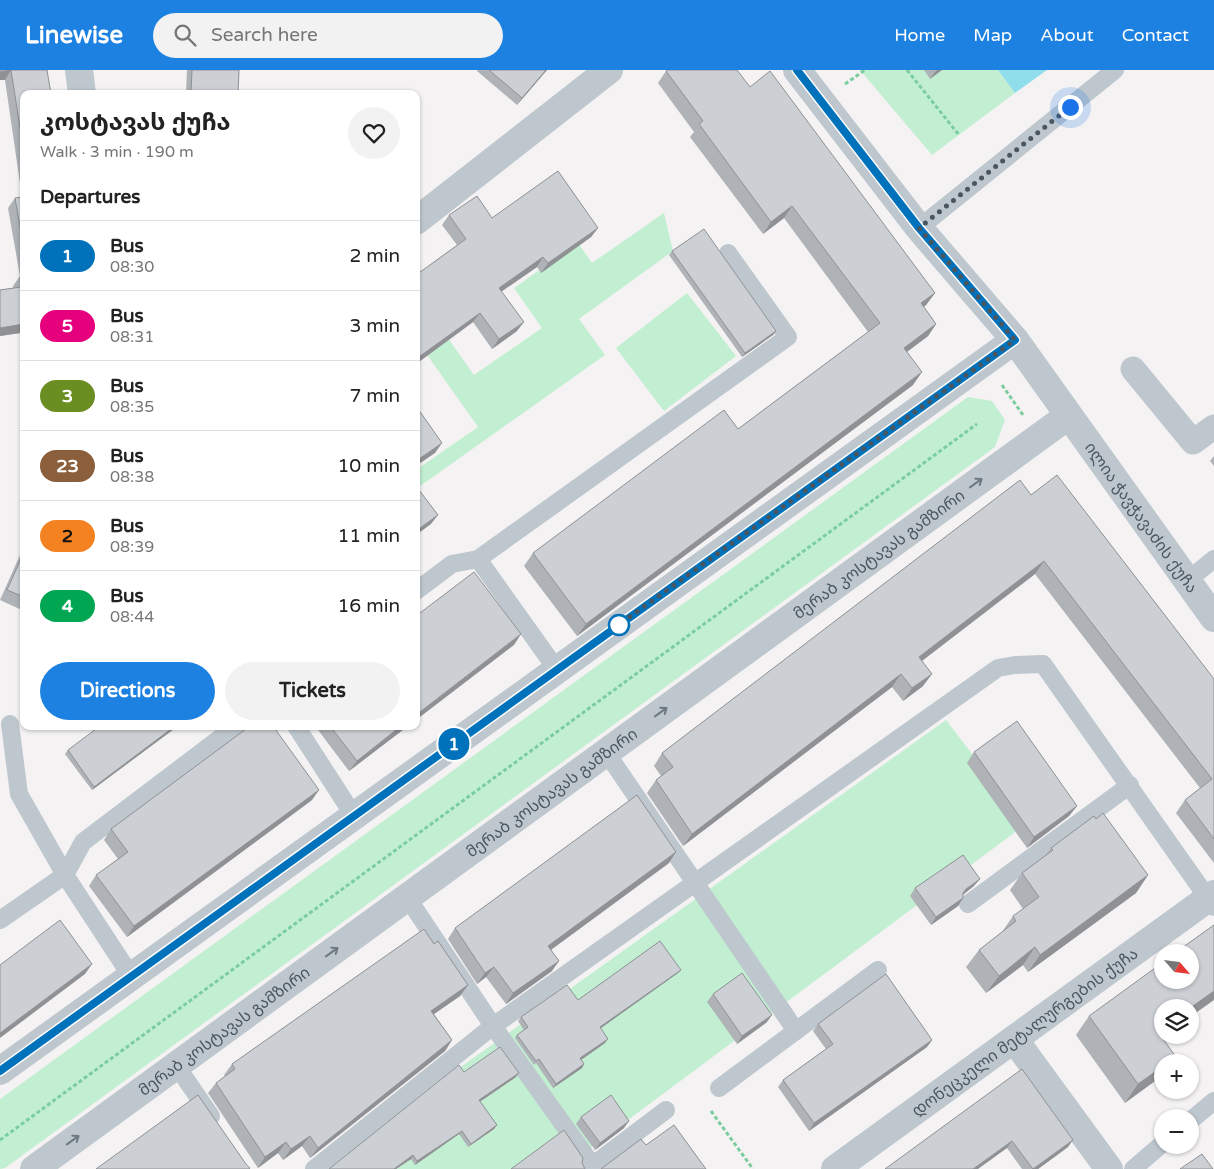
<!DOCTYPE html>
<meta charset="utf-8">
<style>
:root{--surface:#fff;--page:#f2f2f2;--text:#222;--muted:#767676;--line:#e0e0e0;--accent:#1d81e2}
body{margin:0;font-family:"Varela Round","Noto Sans Georgian",sans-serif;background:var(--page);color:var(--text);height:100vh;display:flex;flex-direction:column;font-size:19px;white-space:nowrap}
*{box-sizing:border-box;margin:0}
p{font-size:16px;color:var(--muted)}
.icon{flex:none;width:28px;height:28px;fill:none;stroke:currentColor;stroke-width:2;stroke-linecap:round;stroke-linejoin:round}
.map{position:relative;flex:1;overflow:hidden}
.drawer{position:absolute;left:20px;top:20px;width:400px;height:640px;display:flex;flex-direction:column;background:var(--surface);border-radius:10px;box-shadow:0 1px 4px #0004}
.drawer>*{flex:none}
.badge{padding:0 10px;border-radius:16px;font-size:18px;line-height:32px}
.needle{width:32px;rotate:118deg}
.fabs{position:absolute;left:1154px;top:874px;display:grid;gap:10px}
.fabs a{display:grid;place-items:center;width:45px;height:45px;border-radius:50%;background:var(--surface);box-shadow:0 1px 4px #0004;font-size:25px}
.you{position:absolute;width:25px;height:25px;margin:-12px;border:4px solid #fff;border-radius:50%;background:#1a73e8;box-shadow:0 0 0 8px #1a73e833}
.map>.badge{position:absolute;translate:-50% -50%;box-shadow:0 0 0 2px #fff}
h2{padding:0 20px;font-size:19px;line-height:45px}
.round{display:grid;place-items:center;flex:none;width:52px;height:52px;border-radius:26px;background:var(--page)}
.headline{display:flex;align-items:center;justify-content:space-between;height:85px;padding:0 20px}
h1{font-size:24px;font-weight:700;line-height:38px}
.button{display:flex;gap:10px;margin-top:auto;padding:10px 20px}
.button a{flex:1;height:58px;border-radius:30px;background:var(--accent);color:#fff;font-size:20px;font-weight:700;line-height:58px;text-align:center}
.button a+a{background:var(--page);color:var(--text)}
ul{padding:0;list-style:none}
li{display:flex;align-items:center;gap:15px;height:70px;padding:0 20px;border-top:1px solid var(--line)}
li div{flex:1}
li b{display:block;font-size:19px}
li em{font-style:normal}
li .badge{min-width:55px;font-weight:700;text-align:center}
header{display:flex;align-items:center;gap:30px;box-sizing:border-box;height:70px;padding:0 25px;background:var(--accent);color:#fff}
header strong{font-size:24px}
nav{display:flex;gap:28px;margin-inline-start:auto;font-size:18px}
.search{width:350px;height:45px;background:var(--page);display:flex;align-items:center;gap:12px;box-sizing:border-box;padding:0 18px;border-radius:28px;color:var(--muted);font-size:19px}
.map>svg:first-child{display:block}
.green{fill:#c2efd1}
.water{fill:#90deeb}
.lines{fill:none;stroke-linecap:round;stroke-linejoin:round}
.path{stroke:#7bcd9f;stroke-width:3;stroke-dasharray:4 2.5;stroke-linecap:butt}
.service{stroke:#bec7ce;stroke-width:18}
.pedestrian{stroke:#bec7ce;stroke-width:25}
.minor{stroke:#bec7ce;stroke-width:28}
.tertiary{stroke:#bec7ce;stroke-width:28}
.wall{fill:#afb2b6}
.shaded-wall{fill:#8f9194}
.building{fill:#cccfd4;stroke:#8f9194}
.oneway{stroke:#6d7880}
.line-casing{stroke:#fff;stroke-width:11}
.line{stroke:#0072bc;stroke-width:8}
.walk{stroke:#4a565f;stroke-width:5;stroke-dasharray:0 9}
.stop-dot{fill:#fff;stroke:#0072bc;stroke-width:2.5}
.labels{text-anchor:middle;stroke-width:5;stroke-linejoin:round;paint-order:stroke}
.street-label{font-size:16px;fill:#4a565f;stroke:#fff}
</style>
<header>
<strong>Linewise</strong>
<div class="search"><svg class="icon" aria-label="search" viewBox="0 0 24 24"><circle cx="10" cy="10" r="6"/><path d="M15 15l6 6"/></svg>Search here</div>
<nav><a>Home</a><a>Map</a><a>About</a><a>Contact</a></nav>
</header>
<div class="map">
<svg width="1214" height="1099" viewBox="0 0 1214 1099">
<rect width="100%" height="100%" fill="#f4f2f2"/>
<g class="green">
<path d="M860 0H998L1015 23 932 85Z"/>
<path d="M664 143 673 181 579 249 605 285 416 419V400L478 357 418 272 440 257 474 305 542 258 514 218 578 173 592 193Z"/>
<path d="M687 223 736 286 664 341 616 278Z"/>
<path d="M968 327 992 331 1005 350 995 377 5 1098 0 1099V1029Z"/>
<path d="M946 650 1026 754 562 1099H318Z"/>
</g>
<path class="water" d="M998 0H1047L1015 23Z"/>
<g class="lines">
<g class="path">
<path d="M907 0 959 65"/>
<path d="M845 14 865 0"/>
<path d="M1002 315 1023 345"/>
<path d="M711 1041 753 1099"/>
<path d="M0 1070 977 354"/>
</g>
<g class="service">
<path d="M919 158 1115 0"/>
<path d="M478 489 557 600"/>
<path d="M1187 511 1214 489"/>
<path d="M416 521 452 494 478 489 788 267 728 183"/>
<path d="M10 654 19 724 65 805 131 906"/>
<path d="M296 656 354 746"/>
<path d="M606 682 796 961"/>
<path d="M407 827 493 956 593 1096"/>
<path d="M968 834 1130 715"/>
<path d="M0 850 65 805 83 772 236 656"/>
<path d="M176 995 211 1046"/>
<path d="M719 1018 878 900"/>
<path d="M1190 1051 1214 1031"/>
<path d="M314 1099 493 956 998 598 1015 595 1043 594 1214 837"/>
<path d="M588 1099 666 1040"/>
<path d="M1133 1099 1162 1074"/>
</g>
<path class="pedestrian" d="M1133 299 1193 372 1214 357"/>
<g class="minor">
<path d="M79 0 82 24"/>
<path d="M416 151 609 0"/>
<path d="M1014 969 1109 1099"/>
<path id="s1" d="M835 1099 1214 824"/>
</g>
<g class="tertiary">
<path id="s2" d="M797 0 919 158 1015 270 1214 548"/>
<path d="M0 1001 1015 270"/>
<path id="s3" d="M34 1099 1068 346"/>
</g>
</g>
<g class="wall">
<path d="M0 0H48L24 24V271H21L20 263 0 266V220L13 218V216L20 206 8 138 15 128 22 127 5 10Z"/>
<path d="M187 0H239L238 24H186Z"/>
<path d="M478 0H547L517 35 477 1Z"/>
<path d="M924 0H942L930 9Z"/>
<path d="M666 1 750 17 935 223 926 235 924 237 936 254 928 266 907 282 913 315 577 566 524 496 533 483 738 359 868 262 784 148 763 164 690 67 694 62 658 13Z"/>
<path d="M449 145 492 148 598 158 591 167 541 203 537 197 501 222 517 261 492 279 473 252 416 294V205L457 175 442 155Z"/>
<path d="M672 181 776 261 773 265 742 287 669 185Z"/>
<path d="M1214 386V396L1210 391Z"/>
<path d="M1031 425 1214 609V793L1176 743 1185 730 1200 718 1035 504 922 591 923 616 903 631 892 617 683 776 647 723 656 710 661 706 654 696 662 683Z"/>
<path d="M24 476V541L0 530Z"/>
<path d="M178 656 92 720 65 684 68 680Z"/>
<path d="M315 656H408L349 701Z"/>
<path d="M974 682 1077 736 1069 746 1027 778 967 693Z"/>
<path d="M312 730 127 867 89 816 96 805 118 789 104 770 111 759Z"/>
<path d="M1096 749 1148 805 1136 823 1028 902 1023 895 986 923 966 897 979 880 1002 862 1013 846 1023 839 1010 820 1022 803 1045 786 1051 778Z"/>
<path d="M669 793 551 880 552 901 506 934 486 907 477 914 448 869 455 858Z"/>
<path d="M974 816 963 825V828L958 836 931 855 910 826 915 818Z"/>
<path d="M434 874 468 915 460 926 434 944 452 970 445 981 310 1088 302 1076 283 1090 278 1083 258 1098 208 1023 216 1013 225 1006 224 1005 232 994Z"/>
<path d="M681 900 678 903 600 958 605 973 581 990 584 994 582 998 553 1018 536 993 534 995 515 968 517 965 524 960 518 951 521 947 578 930Z"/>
<path d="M713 924 767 952 737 974 707 932Z"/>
<path d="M1089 946 1162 965H1166L1162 968 1176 987 1125 1033 1076 965Z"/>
<path d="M818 954 932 970 927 977 809 1061 778 1017 783 1010 826 979 813 961Z"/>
<path d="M1022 999 1068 1077 1038 1099H1022L1007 1078Z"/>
<path d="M464 1002 516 1007 480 1032 497 1055 494 1059 468 1077 459 1064 415 1095 411 1089 396 1099H329Z"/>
<path d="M581 1047 624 1058 595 1080 576 1054Z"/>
</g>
<g class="shaded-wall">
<path d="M11 0 5 10H0V2Z"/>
<path d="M546 0H547L517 35 522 28Z"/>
<path d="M937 0H942L930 9 935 2Z"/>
<path d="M792 136 784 148 763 164 771 152Z"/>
<path d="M598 158 591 167 541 203 548 193Z"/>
<path d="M543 187 537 197 492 228 499 218Z"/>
<path d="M935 223 926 235 913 245 921 233Z"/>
<path d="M480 243 473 252 416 294V289Z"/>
<path d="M524 252 517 261 492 279 499 269Z"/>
<path d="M24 254V258L20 263 0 266V258Z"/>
<path d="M936 254 928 266 896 290 904 278Z"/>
<path d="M776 261 773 265 742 287 745 283Z"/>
<path d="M922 302 913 315 577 566 586 554Z"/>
<path d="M442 373 435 383 416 396V391Z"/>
<path d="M438 445 431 454 416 465V461Z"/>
<path d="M1044 491 1035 504 910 600 919 587Z"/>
<path d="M521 564 514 575 416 650V645Z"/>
<path d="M901 604 892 617 683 776 692 764Z"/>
<path d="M932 604 923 616 903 631 912 618Z"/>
<path d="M175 656H178L92 720 94 717Z"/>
<path d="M401 656H408L349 701 357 691Z"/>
<path d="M319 720 312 730 127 867 134 856Z"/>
<path d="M1077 736 1069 746 1027 778 1034 767Z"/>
<path d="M676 782 669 793 541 887 548 876Z"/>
<path d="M1148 805 1136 823 1028 902 1040 885Z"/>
<path d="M980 809 974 816 961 826 966 819Z"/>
<path d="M963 828 958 836 931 855 936 847Z"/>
<path d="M1035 877 1023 895 986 923 999 906Z"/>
<path d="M559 891 552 901 506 934 513 923Z"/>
<path d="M92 894 85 904 0 968V963Z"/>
<path d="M494 897 486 907 477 914 485 903Z"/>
<path d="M681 900 678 903 597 961 600 957Z"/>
<path d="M468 915 460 926 424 951 431 941Z"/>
<path d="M1214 921V930L1190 947V938Z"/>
<path d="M772 945 767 952 737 974 742 966Z"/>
<path d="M1162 958V965H1166L1145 980 1158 962Z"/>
<path d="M608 969 605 973 578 992 580 988Z"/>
<path d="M452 970 445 981 310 1088 318 1078Z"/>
<path d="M932 970 927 977 809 1061 814 1053Z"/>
<path d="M584 994 582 998 553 1018 556 1014Z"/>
<path d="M1162 997V1006L1125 1033 1138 1014Z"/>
<path d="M519 1003 516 1007 476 1034 479 1030Z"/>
<path d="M629 1051 624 1058 595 1080 600 1073Z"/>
<path d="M497 1055 494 1059 468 1077 471 1074Z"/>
<path d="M462 1061 459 1064 415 1095 417 1091Z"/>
<path d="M310 1066 302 1076 283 1090 291 1079Z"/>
<path d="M1073 1070 1068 1077 1038 1099H1033Z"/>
<path d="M1012 1071 1007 1078 978 1099H973Z"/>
<path d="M286 1072 278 1083 258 1098 265 1087Z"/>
<path d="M413 1085 411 1089 396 1099H394Z"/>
</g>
<g class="building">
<path d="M0 0H47L51 24H24V83L11 0 0 2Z"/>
<path d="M192 0H239L238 24H191Z"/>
<path d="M489 0H546L522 28Z"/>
<path d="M668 0H737L750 17 770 1 935 223 921 233 936 254 904 278 922 302 586 554 533 483 724 340 738 359 880 253 792 136 771 152 699 54 703 51 666 1Z"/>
<path d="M558 101 598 158 548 193 543 187 499 218 524 252 499 269 480 243 416 289V205L466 169 449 145 477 126 492 148Z"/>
<path d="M24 127V179L15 128Z"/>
<path d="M704 159 776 261 745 283 672 181Z"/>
<path d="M24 206V254L0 258V220L21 217 20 207Z"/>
<path d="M416 336 442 373 416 391Z"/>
<path d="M1057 405 1214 609V769L1185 730 1212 709 1044 491 919 587 932 604 912 618 901 604 692 764 656 710 673 697 662 683 1020 410 1031 425Z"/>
<path d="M416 416 438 445 416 461Z"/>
<path d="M24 482V527L7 520Z"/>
<path d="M474 502 521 564 416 645V546Z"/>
<path d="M1017 651 1077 736 1034 767 974 682Z"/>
<path d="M100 656H175L94 717 68 680Z"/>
<path d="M250 656H273L319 720 134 856 96 805 128 782 111 759Z"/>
<path d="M330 656H401L357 691Z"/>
<path d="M637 725 676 782 548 876 559 891 513 923 494 897 485 903 455 858Z"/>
<path d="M1103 743 1148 805 1040 885 1035 877 999 906 979 880 1016 851 1013 846 1039 827 1022 803 1053 780 1051 778 1094 746 1096 749Z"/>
<path d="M963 785 980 809 966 819 963 823V828L936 847 915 818Z"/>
<path d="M60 850 92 894 0 963V895Z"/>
<path d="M1214 855V921L1190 938H1162V958L1158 962 1176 987 1168 992H1162V997L1138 1014 1089 946 1162 893V910H1190V882H1176Z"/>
<path d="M424 859 434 874 438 871 468 915 431 941 452 970 318 1078 310 1066 291 1079 286 1072 265 1087 216 1013 235 999 232 994Z"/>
<path d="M660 871 681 900 600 957 608 969 580 988 584 994 556 1014 539 989 536 991 517 965 528 957 521 947 567 915 578 930Z"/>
<path d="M742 903 772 945 742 966 713 924Z"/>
<path d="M886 904 932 970 814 1053 783 1010 833 974 818 954Z"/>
<path d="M500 977 519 1003 479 1030 497 1055 471 1074 462 1061 417 1091 413 1085 394 1099H329L459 995 464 1002Z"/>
<path d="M1022 999 1073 1070 1033 1099 1012 1071 973 1099H885Z"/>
<path d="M198 1025 246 1094 250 1098 249 1099H96Z"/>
<path d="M611 1025 629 1051 600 1073 581 1047Z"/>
<path d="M674 1055 706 1099H601L641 1069 646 1075Z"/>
<path d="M564 1060 583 1088 582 1093 585 1099H511Z"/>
<path d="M1202 1084 1213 1099H1180Z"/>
</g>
<defs><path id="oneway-shaft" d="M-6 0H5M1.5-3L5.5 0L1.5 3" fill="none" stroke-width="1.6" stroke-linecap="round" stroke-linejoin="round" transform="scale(1.25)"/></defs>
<g class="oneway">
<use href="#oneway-shaft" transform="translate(976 413) rotate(-36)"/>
<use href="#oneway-shaft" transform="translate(661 642) rotate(-36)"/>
<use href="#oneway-shaft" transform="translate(332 882) rotate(-36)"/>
<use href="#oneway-shaft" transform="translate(73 1070) rotate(-36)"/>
</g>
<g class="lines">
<g class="line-casing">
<path id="line" d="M0 1001 1015 270 919 158 797 0"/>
</g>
<use href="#line" class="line"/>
<path class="walk" d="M619 555 617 556 1015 270 919 158 1070 37"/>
</g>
<circle class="stop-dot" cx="619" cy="555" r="10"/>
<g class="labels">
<g class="street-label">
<text dy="6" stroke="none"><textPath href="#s2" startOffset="565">ილია ჭავჭავაძის ქუჩა</textPath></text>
<text dy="6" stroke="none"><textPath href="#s3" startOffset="1045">მერაბ კოსტავას გამზირი</textPath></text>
<text dy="6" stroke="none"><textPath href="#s3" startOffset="640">მერაბ კოსტავას გამზირი</textPath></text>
<text dy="6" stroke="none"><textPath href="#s3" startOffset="235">მერაბ კოსტავას გამზირი</textPath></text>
<text dy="6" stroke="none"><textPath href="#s1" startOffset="234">დონეცკელი მეტალურგების ქუჩა</textPath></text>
</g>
</g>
</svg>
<div class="fabs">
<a><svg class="needle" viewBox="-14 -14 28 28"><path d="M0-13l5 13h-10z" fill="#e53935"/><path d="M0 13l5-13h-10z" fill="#767676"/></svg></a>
<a><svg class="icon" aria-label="layers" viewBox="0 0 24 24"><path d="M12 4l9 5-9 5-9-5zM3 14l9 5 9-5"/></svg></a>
<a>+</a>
<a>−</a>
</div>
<div class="you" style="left:1070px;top:37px"></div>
<b class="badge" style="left:454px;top:674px;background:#0072bc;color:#fff">1</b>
<section class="drawer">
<div class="headline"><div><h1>კოსტავას ქუჩა</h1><p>Walk · 3 min · 190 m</p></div><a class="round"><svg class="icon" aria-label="heart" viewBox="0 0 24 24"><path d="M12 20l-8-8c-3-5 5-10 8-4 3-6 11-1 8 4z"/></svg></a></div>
<h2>Departures</h2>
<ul>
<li><span class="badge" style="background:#0072bc;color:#fff">1</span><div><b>Bus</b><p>08:30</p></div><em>2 min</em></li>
<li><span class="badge" style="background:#e6007e;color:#fff">5</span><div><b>Bus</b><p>08:31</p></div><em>3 min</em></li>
<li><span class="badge" style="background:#6b8e23;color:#fff">3</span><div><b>Bus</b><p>08:35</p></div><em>7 min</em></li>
<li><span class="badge" style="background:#8b5e3c;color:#fff">23</span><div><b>Bus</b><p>08:38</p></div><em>10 min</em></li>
<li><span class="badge" style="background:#f58220;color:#111">2</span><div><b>Bus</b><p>08:39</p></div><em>11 min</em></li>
<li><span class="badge" style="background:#00a651;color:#fff">4</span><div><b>Bus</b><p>08:44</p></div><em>16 min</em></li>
</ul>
<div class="button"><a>Directions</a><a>Tickets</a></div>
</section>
</div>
